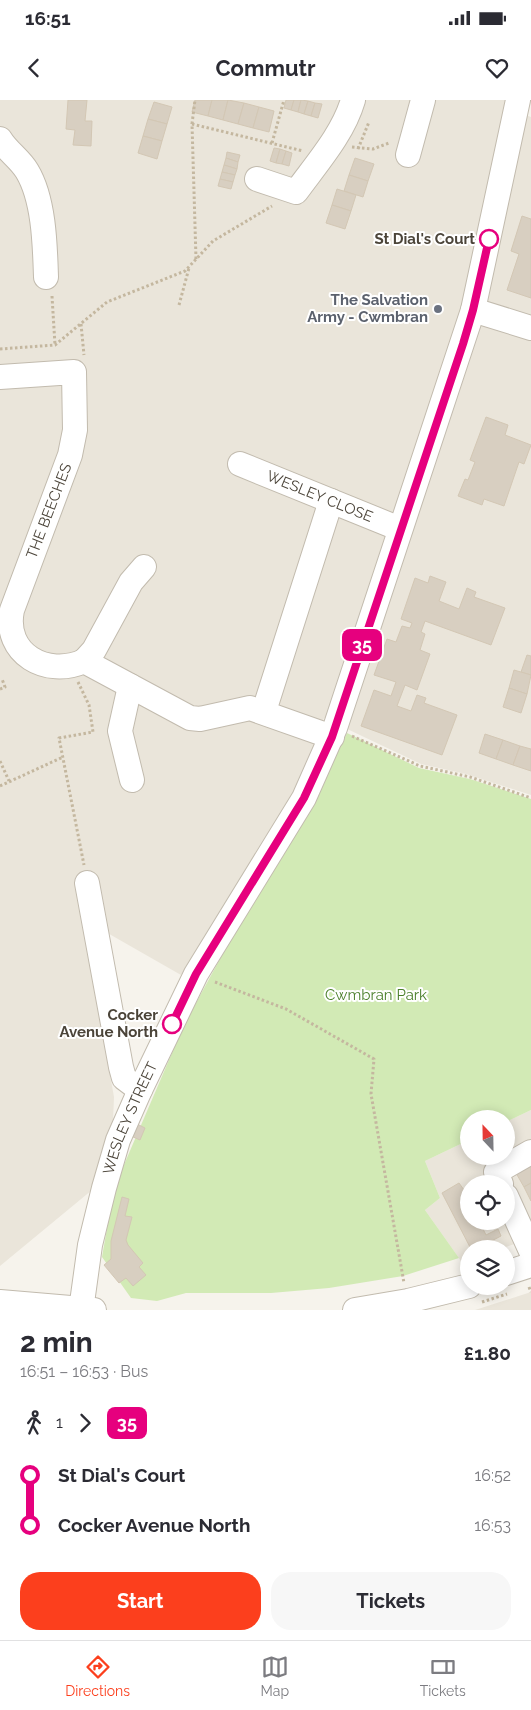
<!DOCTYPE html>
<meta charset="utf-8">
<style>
:root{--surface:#fff;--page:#f7f7f7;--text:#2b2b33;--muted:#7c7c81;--line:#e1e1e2;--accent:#fc3f1d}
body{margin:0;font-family:Raleway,sans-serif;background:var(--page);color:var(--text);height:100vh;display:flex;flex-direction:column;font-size:19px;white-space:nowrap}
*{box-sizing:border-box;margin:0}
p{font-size:16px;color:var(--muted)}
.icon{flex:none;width:28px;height:28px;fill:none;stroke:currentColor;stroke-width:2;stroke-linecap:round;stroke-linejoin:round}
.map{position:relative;height:1210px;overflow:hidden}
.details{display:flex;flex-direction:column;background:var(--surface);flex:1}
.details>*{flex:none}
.badge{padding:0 10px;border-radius:8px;font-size:18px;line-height:32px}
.needle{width:32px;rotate:338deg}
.buttons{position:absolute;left:460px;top:1010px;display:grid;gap:10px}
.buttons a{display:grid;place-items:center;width:55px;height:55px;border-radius:50%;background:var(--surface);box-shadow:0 2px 12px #0003;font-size:25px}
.map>.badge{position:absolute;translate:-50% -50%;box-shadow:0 0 0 2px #fff}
.legs{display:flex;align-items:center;gap:8px;height:55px;padding:0 20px;font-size:16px}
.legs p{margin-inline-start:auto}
.summary{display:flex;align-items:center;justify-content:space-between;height:85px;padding:0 20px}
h1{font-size:28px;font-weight:700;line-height:38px}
.button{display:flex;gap:10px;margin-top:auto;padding:10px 20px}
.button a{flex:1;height:58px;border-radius:20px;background:var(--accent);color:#fff;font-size:20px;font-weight:700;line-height:58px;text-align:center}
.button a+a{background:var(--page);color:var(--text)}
ul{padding:0 20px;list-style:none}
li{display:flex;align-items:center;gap:18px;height:50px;font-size:19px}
li i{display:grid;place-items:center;width:8px;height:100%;margin:0 6px;background:currentColor}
li i::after{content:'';width:12px;height:12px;margin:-6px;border:4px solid;border-radius:50%;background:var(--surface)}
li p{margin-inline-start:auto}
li:first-child i{background:linear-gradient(#0000 50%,currentColor 0)}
li:last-child i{background:linear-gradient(currentColor 50%,#0000 0)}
.status{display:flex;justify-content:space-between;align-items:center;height:35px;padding:0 25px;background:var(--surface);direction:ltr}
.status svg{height:14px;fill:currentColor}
header{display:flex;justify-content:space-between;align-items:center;height:65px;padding:0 20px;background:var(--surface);font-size:22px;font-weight:700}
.menu{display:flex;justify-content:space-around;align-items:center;height:70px;border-top:1px solid var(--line);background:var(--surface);font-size:14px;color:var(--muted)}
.menu a{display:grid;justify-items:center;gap:2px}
.menu .on{color:var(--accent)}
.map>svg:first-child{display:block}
.residential{fill:#eae5da;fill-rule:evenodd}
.green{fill:#d2eab5}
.building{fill:#d8cfc1;stroke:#d3c7b4}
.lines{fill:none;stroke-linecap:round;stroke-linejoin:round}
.minor-casing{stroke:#c2bbae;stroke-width:26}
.path{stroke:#c4b79f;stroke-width:3;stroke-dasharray:2.5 2.5;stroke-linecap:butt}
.minor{stroke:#fff;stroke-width:24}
.line-1-casing{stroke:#fff;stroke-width:11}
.line-1{stroke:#e6007e;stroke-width:8}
.stop-1-dot{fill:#fff;stroke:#e6007e;stroke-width:2.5}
.worship-dot{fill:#6b7280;stroke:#fff;stroke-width:2}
.labels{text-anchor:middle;stroke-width:4;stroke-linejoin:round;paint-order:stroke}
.stop-label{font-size:15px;font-weight:bold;fill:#4b4439;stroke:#fff;text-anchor:end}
.worship-label{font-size:15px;font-weight:bold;fill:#5b616d;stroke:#fff;text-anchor:end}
.street-label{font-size:15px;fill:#4b4439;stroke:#fff}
.park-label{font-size:15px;fill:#4a7f2a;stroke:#fff}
</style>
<div class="status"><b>16:51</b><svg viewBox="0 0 49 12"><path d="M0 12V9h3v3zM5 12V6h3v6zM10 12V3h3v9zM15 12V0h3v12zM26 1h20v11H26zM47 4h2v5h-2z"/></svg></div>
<header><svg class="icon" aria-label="back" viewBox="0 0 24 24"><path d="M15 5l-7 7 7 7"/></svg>Commutr<svg class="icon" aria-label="heart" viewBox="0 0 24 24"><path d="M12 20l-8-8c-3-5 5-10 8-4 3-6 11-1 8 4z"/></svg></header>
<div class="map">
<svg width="531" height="1210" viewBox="0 0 531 1210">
<rect width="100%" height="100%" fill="#f6f3ec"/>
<g class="residential">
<path d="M0 0H507L506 8 531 17V695L466 674 421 664 324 618 309 663 265 744 181 875 104 831 85 835 114 997 113 1021 92 1090 0 1166Z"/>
<path d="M531 1010V1138L500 1149H469V1159L461 1161 425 1110 440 1098 425 1061 469 1040V1056H506V1022ZM469 1084H506V1121H469Z"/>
<path d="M531 1192V1210H475Z"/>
</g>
<path class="green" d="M347 633 419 668 470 679 531 699V1010L506 1022V1019H469V1040L425 1061 440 1098 425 1110 459 1158 403 1176 329 1188 271 1193H186L157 1201 131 1198 102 1157 114 1088 184 925 239 824 312 704Z"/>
<g class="building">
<path d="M68 0H87L85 21H92L91 46 73 45 75 30 66 29Z"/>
<path d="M195 0H212L208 16 192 12Z"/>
<path d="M212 0H228L223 20 208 16Z"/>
<path d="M228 0 244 3 238 24 223 20Z"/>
<path d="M286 0H294L291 10 284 8Z"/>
<path d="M294 0H301L298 12 291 10Z"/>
<path d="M301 0 308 1 304 14 298 12Z"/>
<path d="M308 1 315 3 311 16 304 14Z"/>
<path d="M154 2 172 7 167 24 148 19Z"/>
<path d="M244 3 259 7 253 28 238 24Z"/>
<path d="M315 3 322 4 318 18 311 16Z"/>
<path d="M259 7 274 11 269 32 253 28Z"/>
<path d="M148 19 167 24 162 41 143 36Z"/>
<path d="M143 36 162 41 157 59 138 53Z"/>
<path d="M274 48 280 49 276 63 270 61Z"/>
<path d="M280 49 286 51 282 64 276 63Z"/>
<path d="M286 51 292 53 289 66 282 64Z"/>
<path d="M227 52 240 55 238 62 226 58Z"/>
<path d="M226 58 238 62 237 69 224 65Z"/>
<path d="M355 58 374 64 368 81 349 75Z"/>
<path d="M224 65 237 69 235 75 222 72Z"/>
<path d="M222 72 235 75 233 82 220 79Z"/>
<path d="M349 75 368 81 363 97 344 91Z"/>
<path d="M220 79 233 82 231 89 218 86Z"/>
<path d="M337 89 356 95 351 111 332 105Z"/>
<path d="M332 105 351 111 345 129 326 123Z"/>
<path d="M522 116 531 119V198L507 190 519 154 511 151Z"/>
<path d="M486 317 508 325 505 335 531 345 524 364 519 362 504 406 484 399 482 405 458 396 465 379 468 380 475 362 470 360Z"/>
<path d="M430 476 446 482 439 501 459 509 467 488 476 492 474 497 505 508 491 545 425 521 421 532 425 534 420 550 430 554 417 590 405 585 397 606 411 611 417 595 426 598 424 603 457 615 442 655 361 626 374 590 391 596 396 582 374 575 387 539 396 542 402 526 410 528 412 523 401 519 415 478 428 483Z"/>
<path d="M527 555 531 556V575L521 572Z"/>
<path d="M514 570 531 575 527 594 509 588Z"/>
<path d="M509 588 527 594 521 613 503 607Z"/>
<path d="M485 634 503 640 496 659 479 653Z"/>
<path d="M503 640 520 646 513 665 496 659Z"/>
<path d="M520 646 531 649V671L513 665Z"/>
<path d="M137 1024 145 1028 140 1040 131 1036Z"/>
<path d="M531 1066V1083L524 1087 516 1073Z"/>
<path d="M459 1083 469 1097V1121H479L486 1135 498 1129 501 1136 476 1149H471L442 1093Z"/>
<path d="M531 1083V1101L524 1087Z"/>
<path d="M122 1097 129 1099 125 1116 132 1117 126 1140 128 1145 143 1163 139 1167 146 1175 133 1186 126 1178 119 1183 104 1165 111 1159V1141Z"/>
</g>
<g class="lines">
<g class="minor-casing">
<g id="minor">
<path d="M0 39C7 51 20 59 27 71 44 99 45 145 46 177"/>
<path d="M408 55 423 0"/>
<path d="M257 79 296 92C317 63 343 34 353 0"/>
<path d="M473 210 531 228"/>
<path d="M0 277 74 272 75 330 70 355 12 510C3 554 47 578 84 561"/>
<path id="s1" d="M240 364 400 429"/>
<path d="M144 467 131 482 94 550 84 561 190 618 200 619 250 608 332 637"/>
<path d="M130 586 120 631 132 680"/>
<path d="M264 611 331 401"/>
<path d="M87 783 121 967 124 978 140 990"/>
<path d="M501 1084 496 1072 531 1052"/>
<path d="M506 1096 531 1151"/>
<path d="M506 1173 531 1165"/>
<path d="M0 1202 94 1210"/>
<path id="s2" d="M81 1210 90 1145 104 1088 118 1040 140 990 196 874 304 698 335 628 473 210 518 0"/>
<path d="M355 1210 408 1201 469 1186"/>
</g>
</g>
<g class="path">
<path d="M192 24 195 0"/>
<path d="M272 43 284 0"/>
<path d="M352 47 373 49 389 43"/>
<path d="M358 49 369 22"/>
<path d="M196 159 192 24 303 51"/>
<path d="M52 196 55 245"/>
<path d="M179 205 189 168"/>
<path d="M81 224 84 255"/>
<path d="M0 249 55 245 107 202 185 171 213 141 272 106"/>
<path d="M78 582 89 605 93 632 59 638 84 765"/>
<path d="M0 589 5 587 2 579"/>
<path d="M352 636 420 666 470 677 531 698"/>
<path d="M0 661 9 681"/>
<path d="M0 686 63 657"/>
<path d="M215 882 286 909 374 959 371 994 404 1183"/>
<path d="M529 1187 531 1192"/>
<path d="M482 1202 507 1194"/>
</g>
<use href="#minor" class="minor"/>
</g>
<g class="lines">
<g class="line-1-casing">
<path id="line-1" d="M172 924 196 874 304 698 332 637 463 244 473 210 489 139"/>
</g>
<use href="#line-1" class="line-1"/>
</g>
<g class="stop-1-dot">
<circle cx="489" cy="139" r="9"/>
<circle cx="172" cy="924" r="9"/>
</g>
<circle class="worship-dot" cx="438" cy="209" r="5"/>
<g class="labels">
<g class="stop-label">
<text x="475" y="144">St Dial's Court</text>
<text x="158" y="920">Cocker<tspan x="158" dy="17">Avenue North</tspan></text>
</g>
<g class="worship-label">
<text x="428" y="205">The Salvation<tspan x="428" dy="17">Army - Cwmbran</tspan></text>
</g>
<g class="street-label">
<text dy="5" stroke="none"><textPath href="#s1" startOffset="86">WESLEY CLOSE</textPath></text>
<text transform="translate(49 411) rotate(-69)" y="5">THE BEECHES</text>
<text dy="5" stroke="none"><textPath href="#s2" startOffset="199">WESLEY STREET</textPath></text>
</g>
<g class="park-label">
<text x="376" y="900">Cwmbran Park</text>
</g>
</g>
</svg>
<div class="buttons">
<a><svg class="needle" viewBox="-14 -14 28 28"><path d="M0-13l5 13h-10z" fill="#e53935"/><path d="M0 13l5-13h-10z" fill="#7c7c81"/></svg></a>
<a><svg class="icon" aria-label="locate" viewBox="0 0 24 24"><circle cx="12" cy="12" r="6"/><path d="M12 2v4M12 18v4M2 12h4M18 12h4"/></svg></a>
<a><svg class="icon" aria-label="layers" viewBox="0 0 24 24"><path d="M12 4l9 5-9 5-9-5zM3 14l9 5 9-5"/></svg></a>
</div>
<b class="badge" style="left:362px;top:545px;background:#e6007e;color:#fff">35</b>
</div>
<section class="details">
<div class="summary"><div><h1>2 min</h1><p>16:51 – 16:53 · Bus</p></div><b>£1.80</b></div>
<div class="legs"><svg class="icon" aria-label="walk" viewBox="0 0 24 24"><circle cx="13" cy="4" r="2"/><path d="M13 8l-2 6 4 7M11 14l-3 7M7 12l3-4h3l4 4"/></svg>1<svg class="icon" aria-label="forward" viewBox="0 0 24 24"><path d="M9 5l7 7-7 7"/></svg><b class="badge" style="background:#e6007e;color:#fff">35</b></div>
<ul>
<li><i style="color:#e6007e"></i><b>St Dial's Court</b><p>16:52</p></li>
<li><i style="color:#e6007e"></i><b>Cocker Avenue North</b><p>16:53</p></li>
</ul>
<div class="button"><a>Start</a><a>Tickets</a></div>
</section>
<nav class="menu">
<a class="on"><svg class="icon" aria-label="directions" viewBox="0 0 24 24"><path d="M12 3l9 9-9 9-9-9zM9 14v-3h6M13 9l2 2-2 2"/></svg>Directions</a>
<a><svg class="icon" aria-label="map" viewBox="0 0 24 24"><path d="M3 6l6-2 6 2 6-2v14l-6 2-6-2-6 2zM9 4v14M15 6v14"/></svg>Map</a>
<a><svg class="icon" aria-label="tickets" viewBox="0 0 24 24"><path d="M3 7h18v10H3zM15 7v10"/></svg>Tickets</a>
</nav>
